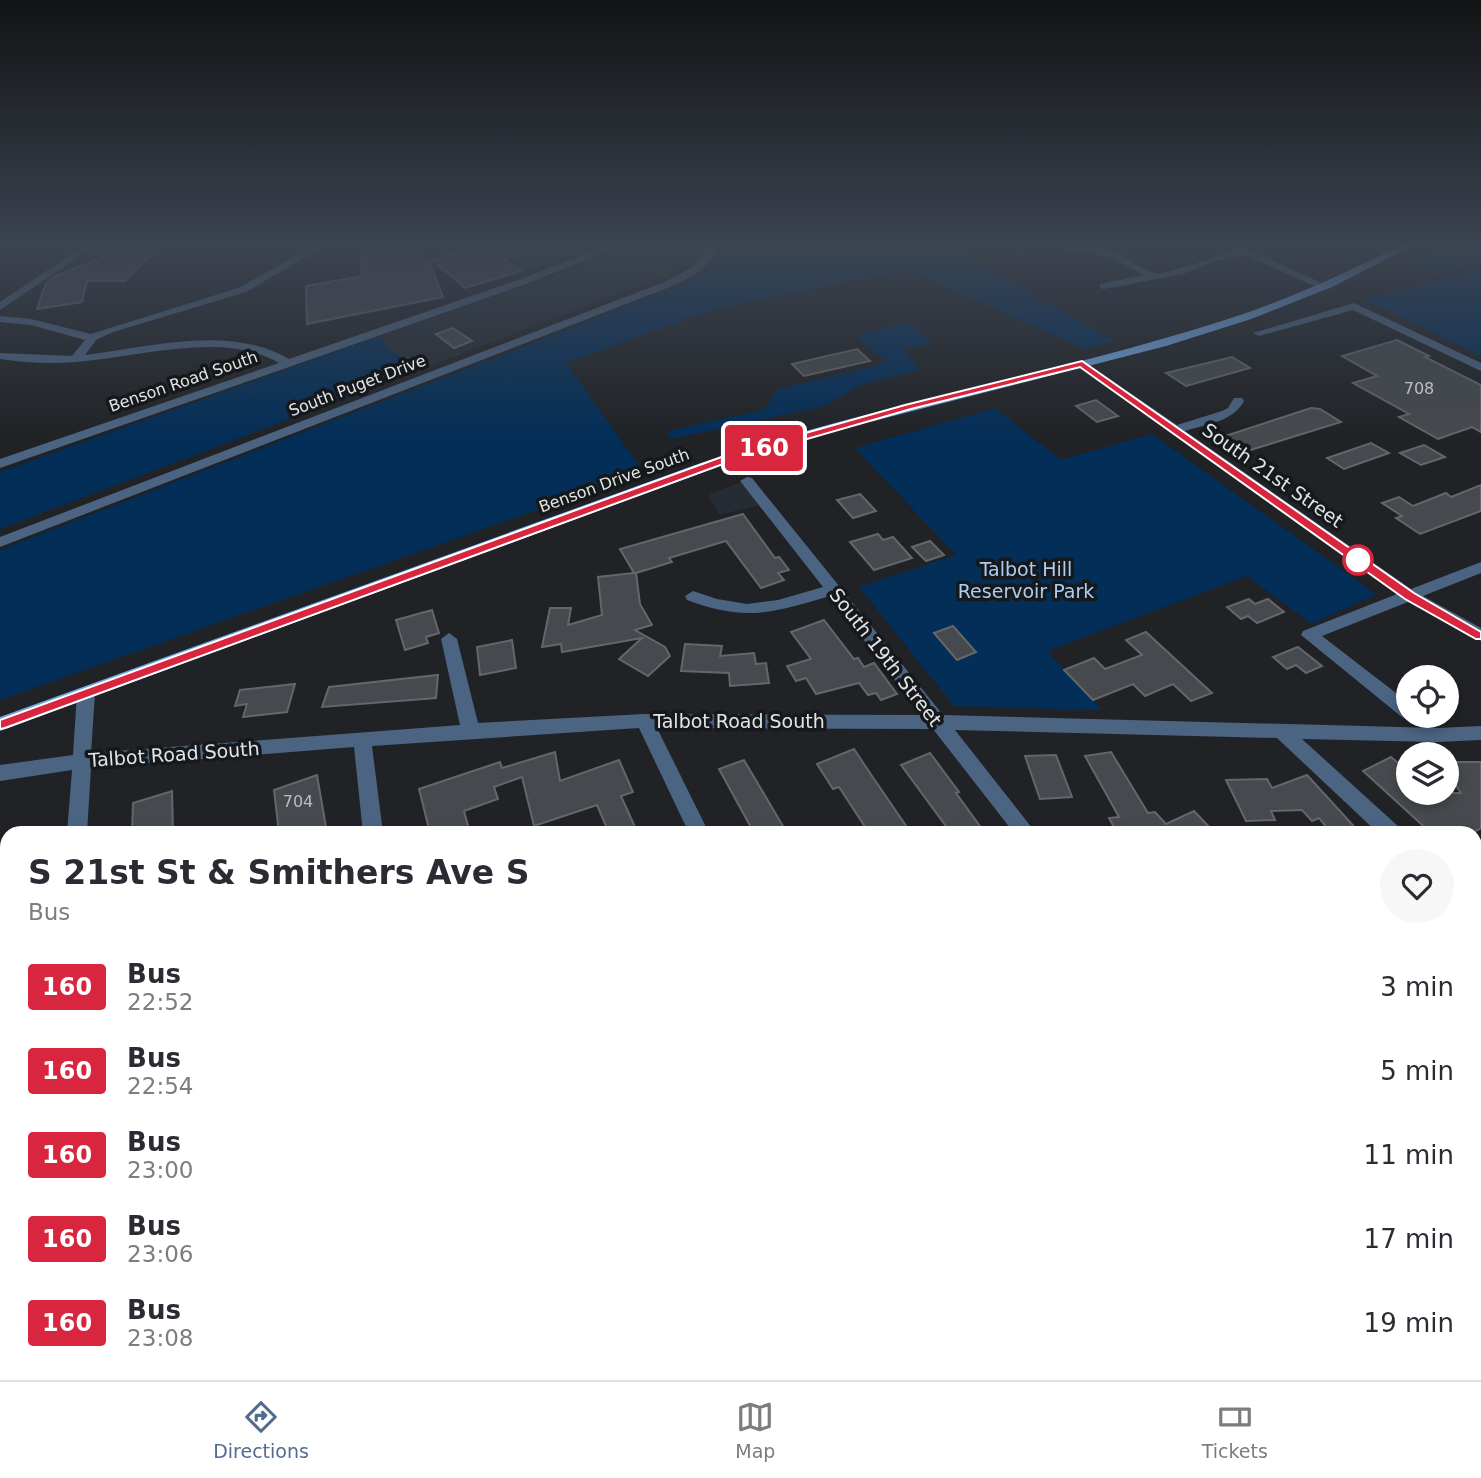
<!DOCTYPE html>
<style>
:root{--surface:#fff;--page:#f7f7f7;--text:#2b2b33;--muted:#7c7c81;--line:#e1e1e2;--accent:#536c8d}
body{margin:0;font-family:"DejaVu Sans",sans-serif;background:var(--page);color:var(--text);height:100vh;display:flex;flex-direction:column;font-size:26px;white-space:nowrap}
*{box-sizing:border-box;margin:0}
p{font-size:23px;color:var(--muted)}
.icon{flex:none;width:38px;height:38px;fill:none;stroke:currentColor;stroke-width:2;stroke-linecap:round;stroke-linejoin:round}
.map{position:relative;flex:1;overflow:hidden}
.panel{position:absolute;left:0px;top:826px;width:1482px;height:555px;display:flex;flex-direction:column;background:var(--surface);border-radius:21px 21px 0 0;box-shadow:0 4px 10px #0003}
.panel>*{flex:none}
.badge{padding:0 14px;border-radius:5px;font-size:24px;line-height:46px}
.controls{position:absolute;left:1396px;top:665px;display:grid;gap:14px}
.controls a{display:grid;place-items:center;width:63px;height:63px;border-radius:50%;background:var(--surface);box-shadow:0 4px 10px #0003;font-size:35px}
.map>.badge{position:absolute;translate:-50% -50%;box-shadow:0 0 0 4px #fff}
.round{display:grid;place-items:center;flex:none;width:74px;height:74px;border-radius:37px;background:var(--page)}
.summary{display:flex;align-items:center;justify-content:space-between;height:119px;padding:0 28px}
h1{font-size:33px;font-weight:800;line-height:52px}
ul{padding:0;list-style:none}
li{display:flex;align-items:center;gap:21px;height:84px;padding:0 28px}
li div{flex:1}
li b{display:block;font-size:26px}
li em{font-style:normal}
li .badge{min-width:77px;font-weight:700;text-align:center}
.tab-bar{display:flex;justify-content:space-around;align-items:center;height:98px;border-top:2px solid var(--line);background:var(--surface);font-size:19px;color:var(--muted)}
.tab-bar a{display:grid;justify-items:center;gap:4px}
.tab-bar .selected{color:var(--accent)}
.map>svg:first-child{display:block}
.built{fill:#252c33}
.green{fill:#032e58}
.building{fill:#46494d;stroke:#63666a;stroke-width:2}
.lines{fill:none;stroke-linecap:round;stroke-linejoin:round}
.minor{fill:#4b6482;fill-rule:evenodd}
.major{fill:#72a7e4;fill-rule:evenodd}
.line{fill:#d7263d;stroke:#fff;stroke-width:2}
.stop-dot{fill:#fff;stroke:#d7263d;stroke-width:3.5}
.labels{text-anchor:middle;stroke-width:7;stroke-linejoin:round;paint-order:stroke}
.far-street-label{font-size:16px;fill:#e2e4e6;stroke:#16191c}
.number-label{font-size:16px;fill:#bbbdc0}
.street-label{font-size:19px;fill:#e2e4e6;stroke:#16191c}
.park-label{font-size:19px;fill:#adccf1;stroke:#16191c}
</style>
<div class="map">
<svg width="1481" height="1380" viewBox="0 0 1481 1380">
<rect width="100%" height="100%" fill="#202225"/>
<g class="built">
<path d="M503 246H592L522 274Z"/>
<path d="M632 246H701L696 256 676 272 416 371 377 337 548 278Z"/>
<path d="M741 482 759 505 720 515 710 500V494Z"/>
</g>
<g class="green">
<path d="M729 246H949L1114 341 1085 349 908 270 721 307 566 363 644 472 0 700V550L666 291C691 279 713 270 729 246Z"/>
<path d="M1444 246H1481V264L1439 276 1417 267Z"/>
<path d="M1481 268V356L1365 300Z"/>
<path d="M909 322 933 344 903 349 921 370 860 385 825 406 671 439 666 431 764 410 778 389 887 363 856 335Z"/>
<path d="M377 337 416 371 0 529V472Z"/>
<path d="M995 408 1061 460 1152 434 1376 594 1312 624 1247 576 1047 651 1102 710 954 706 859 587 956 555 855 448Z"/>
</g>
<g class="building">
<path d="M117 246 131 251 145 246H160L125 281H87L82 302 37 309 46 283 55 276 103 258 95 253Z"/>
<path d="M391 246H420L422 263 429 261 443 297 307 324 306 286 362 276 361 251Z"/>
<path d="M480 246H537L538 247 504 260 521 271 465 288 432 260Z"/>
<path d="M453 328 472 341 454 348 436 334Z"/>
<path d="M1397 340 1429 356 1425 357 1481 385V432L1472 427 1438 439 1399 417 1409 414 1353 383 1377 376 1342 356Z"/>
<path d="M857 349 870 361 804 376 792 364Z"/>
<path d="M1232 357 1250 368 1186 386 1166 373Z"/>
<path d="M1096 400 1118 416 1097 422 1076 406Z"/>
<path d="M1311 408 1320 409 1341 422 1244 452 1222 437Z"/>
<path d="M1371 443 1389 453 1344 469 1327 458Z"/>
<path d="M1424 445 1445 457 1421 465 1400 453Z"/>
<path d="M1481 485V511L1420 534 1396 518 1402 516 1382 503 1399 497 1413 506 1446 493 1451 497Z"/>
<path d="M860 494 876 511 853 518 837 500Z"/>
<path d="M743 514 775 558 779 557 789 570 778 573 784 580 761 588 726 541 669 558 672 562 636 573 640 604 652 625 635 630 665 647 670 656 648 676 619 659 642 638 562 652 561 644 542 647 550 608H571L568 625 602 615 598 577 634 573 620 549Z"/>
<path d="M878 534 883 540 893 537 912 558 874 570 850 542Z"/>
<path d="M930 541 944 555 926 561 912 547Z"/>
<path d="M1249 599 1255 604 1268 599 1284 612 1257 623 1248 616 1241 619 1227 607Z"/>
<path d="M432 610 439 633 426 637 428 643 405 650 396 620Z"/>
<path d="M824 620 854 659 858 658 864 667 874 663 897 694 881 700 876 693 868 695 859 683 816 694 806 678 796 681 787 666 811 659 791 632Z"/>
<path d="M953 626 976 652 957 660 934 633Z"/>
<path d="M1146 632 1212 693 1191 701 1173 684 1145 696 1133 684 1093 700 1064 670 1094 658 1105 669 1142 655 1126 640Z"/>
<path d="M512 640 516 668 480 675 477 647Z"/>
<path d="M685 644 722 646 720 656 754 653 756 664 766 663 769 683 730 686 729 673 681 671Z"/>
<path d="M1298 647 1322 666 1306 673 1296 665 1287 669 1273 657Z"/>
<path d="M438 675 436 698 322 707 329 687Z"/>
<path d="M295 684 287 712 243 717 247 704 235 706 240 690Z"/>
<path d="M854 749 874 779 911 833H869L839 787 833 789 817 764Z"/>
<path d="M555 752 560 781 619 760 633 792 621 796 635 827 619 833H609L597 805 534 826 522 777 494 787 498 799 464 811 470 833H430L419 789 500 762 502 768Z"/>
<path d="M1111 752 1148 813 1155 812 1166 824 1194 811 1215 833H1117L1109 818 1119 817 1085 756Z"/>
<path d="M930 753 959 792 956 793 985 833H951L901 765Z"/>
<path d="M1056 755 1072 797 1040 799 1025 756Z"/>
<path d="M1391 757 1409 772V793H1461L1447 773V762H1481V828L1472 833H1431L1363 771Z"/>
<path d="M744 760 787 833H754L719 769Z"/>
<path d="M317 775 327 833H279L274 790Z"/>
<path d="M1307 775 1360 833H1331L1319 818 1312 821 1302 810 1271 811 1275 820 1246 821 1226 780 1267 779 1272 788Z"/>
<path d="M172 791 173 833H132L133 803Z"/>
</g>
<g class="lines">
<g class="minor">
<path d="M84 246H95L0 310V302Z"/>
<path d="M314 246H325L246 292 113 332 96 340 85 355C149 347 230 324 289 359L521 279 606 246H619L529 283 0 468V459L279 363C224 330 136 358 76 362 51 364 25 363 0 359V353L72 356 85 340 31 325 0 322V316L31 319 91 334 238 288Z"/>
<path d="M710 246H720C710 266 694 276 675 285L0 547V537L667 281 694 266Z"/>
<path d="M1051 246C1070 245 1097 245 1115 252 1128 258 1140 269 1154 273 1165 276 1220 254 1237 251L1229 246H1241L1328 286 1319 288 1245 255 1215 261 1183 274 1104 289 1100 288V284L1144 275 1108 257Z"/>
<path d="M1354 303 1481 363V371L1353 310 1259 336 1253 333Z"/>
<path d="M1082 360 1177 425 1222 411 1228 408 1234 398H1242L1244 401C1233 422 1206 424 1185 431L1411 589 1481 562V573L1423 596 1481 628V641L1408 602 1322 636 1409 703V716H1416L1415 718H1403L1301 635 1303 631 1397 594 1078 366 1076 364Z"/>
<path d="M747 477 752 478 943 715 1437 728 1481 726V740L1437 742 1302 739 1399 827 1402 833H1378L1277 738 955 730 1036 833H1014L933 729 657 728 709 833H689L639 728 372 746 383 833H363L354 747 91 768 87 833H67L72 770 0 781V765L73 755 77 693 80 688H92L95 693 91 753 460 725 441 639 449 633 457 639 478 723 644 714 922 715 830 596C771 613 747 622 687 600L685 596 693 591 717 599 747 604 778 600 823 587 740 481Z"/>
<path d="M1475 900 1481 902V925L1475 923Z"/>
<path d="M468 1374H498L499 1380H469Z"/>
<path d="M732 1374H770L767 1380H729Z"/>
<path d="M1435 1374H1467L1470 1380H1438Z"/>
</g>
<path class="major" d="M1400 246H1412L1332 287 1251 319 1166 346 819 435 736 460 0 731V717L698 464C876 404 1062 374 1240 315 1295 297 1348 271 1400 246Z"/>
</g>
<linearGradient id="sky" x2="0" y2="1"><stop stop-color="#121314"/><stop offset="0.56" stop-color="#3c4451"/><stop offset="1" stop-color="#3c4451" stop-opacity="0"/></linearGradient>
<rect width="1481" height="439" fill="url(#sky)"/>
<path class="line" d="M1082 361 1414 593 1481 632V639H1476L1405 599 1080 367 911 409 734 460 5 728 0 729V720L727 455 905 405Z"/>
<circle class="stop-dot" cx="1358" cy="560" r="14"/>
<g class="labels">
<g class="far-street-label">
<text transform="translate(183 381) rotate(-19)" y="6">Benson Road South</text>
<text transform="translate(357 385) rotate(-21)" y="6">South Puget Drive</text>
<text transform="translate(614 480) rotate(-20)" y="6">Benson Drive South</text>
</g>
<g class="number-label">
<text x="1419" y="394">708</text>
<text x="298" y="807">704</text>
</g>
<g class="street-label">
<text transform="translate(1273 475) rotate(35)" y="7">South 21st Street</text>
<text transform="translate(886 657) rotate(52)" y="7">South 19th Street</text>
<text x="739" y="728">Talbot Road South</text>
<text transform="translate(174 754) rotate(-4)" y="7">Talbot Road South</text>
</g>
<g class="park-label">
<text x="1026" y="576">Talbot Hill<tspan x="1026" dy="22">Reservoir Park</tspan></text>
</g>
</g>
</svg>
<div class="controls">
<a><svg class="icon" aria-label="locate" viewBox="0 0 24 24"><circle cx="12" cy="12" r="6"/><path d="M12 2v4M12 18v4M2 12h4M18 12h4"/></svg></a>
<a><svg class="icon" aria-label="layers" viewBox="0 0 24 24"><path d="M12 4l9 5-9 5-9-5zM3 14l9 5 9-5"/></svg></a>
</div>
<b class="badge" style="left:764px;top:448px;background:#d7263d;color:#fff">160</b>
<section class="panel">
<div class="summary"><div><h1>S 21st St &amp; Smithers Ave S</h1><p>Bus</p></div><a class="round"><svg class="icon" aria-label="heart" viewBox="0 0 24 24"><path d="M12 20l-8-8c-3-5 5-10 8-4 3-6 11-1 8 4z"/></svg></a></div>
<ul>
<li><span class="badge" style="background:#d7263d;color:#fff">160</span><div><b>Bus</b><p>22:52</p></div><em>3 min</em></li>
<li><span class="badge" style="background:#d7263d;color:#fff">160</span><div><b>Bus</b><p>22:54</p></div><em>5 min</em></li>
<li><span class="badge" style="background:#d7263d;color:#fff">160</span><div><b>Bus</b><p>23:00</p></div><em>11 min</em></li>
<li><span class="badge" style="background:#d7263d;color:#fff">160</span><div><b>Bus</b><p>23:06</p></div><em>17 min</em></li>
<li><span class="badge" style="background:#d7263d;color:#fff">160</span><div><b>Bus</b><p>23:08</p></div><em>19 min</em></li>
</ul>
</section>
</div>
<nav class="tab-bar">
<a class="selected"><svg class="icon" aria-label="directions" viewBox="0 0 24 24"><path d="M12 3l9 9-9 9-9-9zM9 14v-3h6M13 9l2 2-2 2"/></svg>Directions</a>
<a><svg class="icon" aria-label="map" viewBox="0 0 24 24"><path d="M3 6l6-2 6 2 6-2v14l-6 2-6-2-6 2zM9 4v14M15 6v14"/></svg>Map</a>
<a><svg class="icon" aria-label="tickets" viewBox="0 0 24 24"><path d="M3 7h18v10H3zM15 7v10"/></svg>Tickets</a>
</nav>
